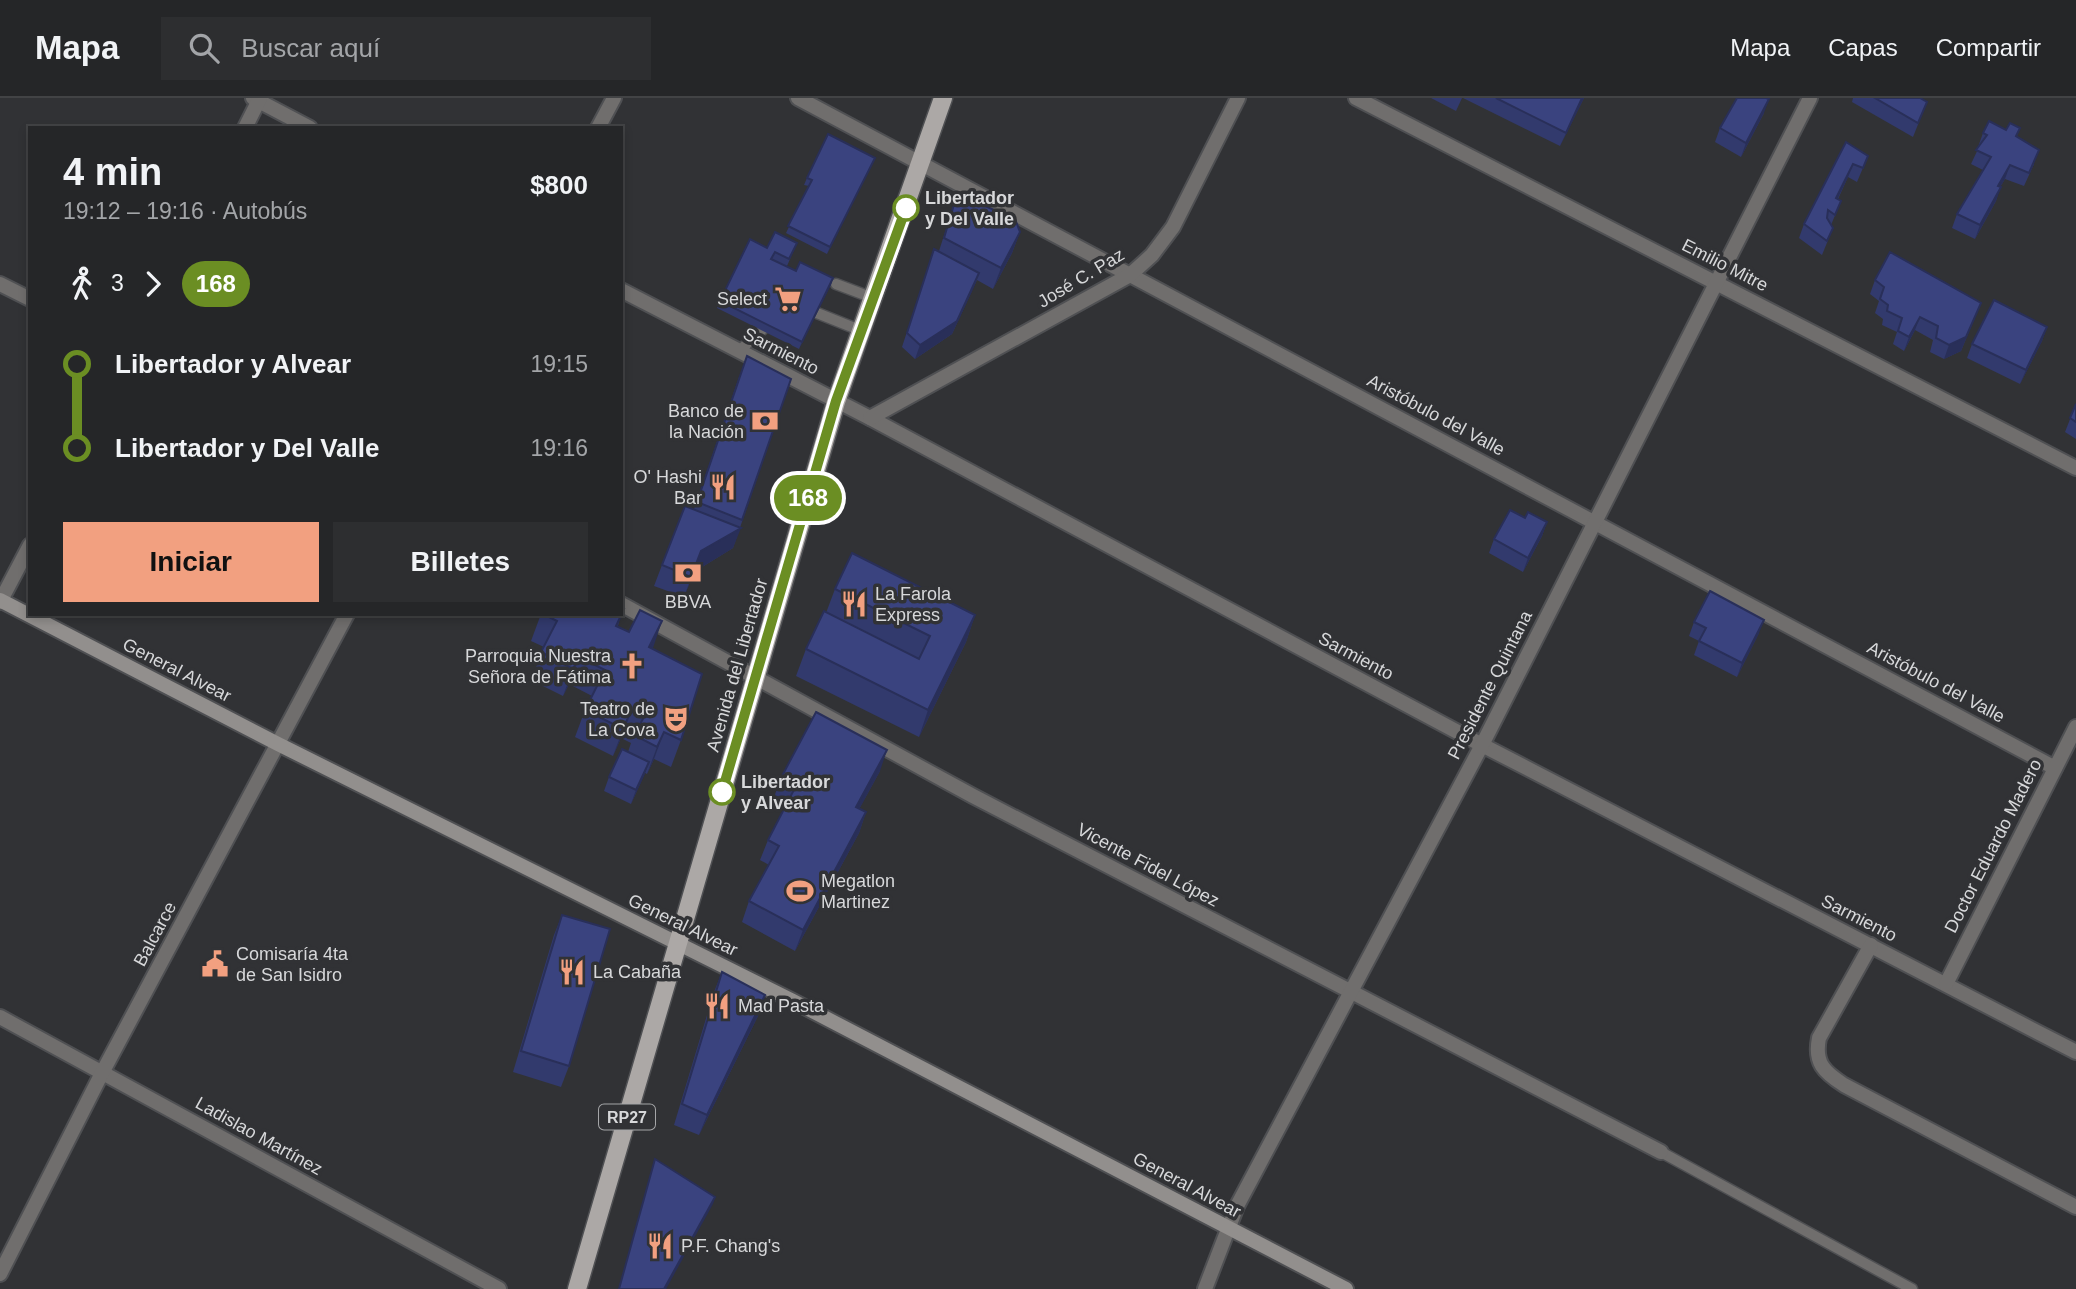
<!DOCTYPE html>
<html lang="es">
<meta charset="utf-8">
<style>
:root{--surface:#252628;--page:#2d2e30;--text:#f1f3f6;--muted:#a3a5a8;--line:#424345;--accent:#f2a080}
body{margin:0;font-family:Helvetica,sans-serif;background:var(--page);color:var(--text);height:100vh;display:flex;flex-direction:column;font-size:26px;white-space:nowrap}
*{box-sizing:border-box;margin:0}
p{font-size:23px;color:var(--muted)}
.icon{flex:none;width:38px;height:38px;fill:none;stroke:currentColor;stroke-width:2;stroke-linecap:round;stroke-linejoin:round}
.map{position:relative;flex:1;overflow:hidden}
.side{position:absolute;left:28px;top:28px;width:595px;height:490px;display:flex;flex-direction:column;background:var(--surface);border-radius:0px;box-shadow:0 4px 10px #0003,0 0 0 2px var(--line)}
.side>*{flex:none}
.badge{padding:0 14px;border-radius:23px;font-size:24px;line-height:46px}
.map>.badge{position:absolute;translate:-50% -50%;box-shadow:0 0 0 4px #fff}
.legs{display:flex;align-items:center;gap:10px;height:77px;padding:0 35px;font-size:23px}
.legs p{margin-inline-start:auto}
.headline{display:flex;align-items:center;justify-content:space-between;height:119px;padding:0 35px}
h1{font-size:38px;font-weight:700;line-height:52px}
.button{display:flex;gap:14px;margin-top:auto;padding:14px 35px}
.button a{flex:1;height:80px;border-radius:0px;background:var(--accent);color:#111;font-size:28px;font-weight:700;line-height:80px;text-align:center}
.button a+a{background:var(--page);color:var(--text)}
ul{padding:0 35px;list-style:none}
li{display:flex;align-items:center;gap:24px;height:84px;font-size:26px}
li i{display:grid;place-items:center;width:10px;height:100%;margin:0 9px;background:currentColor}
li i::after{content:'';width:18px;height:18px;margin:-9px;border:5px solid;border-radius:50%;background:var(--surface)}
li p{margin-inline-start:auto}
li:first-child i{background:linear-gradient(#0000 50%,currentColor 0)}
li:last-child i{background:linear-gradient(currentColor 50%,#0000 0)}
header{display:flex;align-items:center;gap:42px;box-sizing:border-box;height:98px;padding:0 35px;background:var(--surface);border-bottom:2px solid var(--line)}
header strong{font-size:33px}
nav{display:flex;gap:38px;margin-inline-start:auto;font-size:24px}
.search{width:490px;height:63px;background:var(--page);display:flex;align-items:center;gap:18px;box-sizing:border-box;padding:0 24px;border-radius:0px;color:var(--muted);font-size:26px}
.map>svg:first-child{display:block}
.lines{fill:none;stroke-linecap:round;stroke-linejoin:round}
.lane-casing{stroke:#4f5053;stroke-width:13}
.street-casing{stroke:#4f5053;stroke-width:18}
.secondary-casing{stroke:#4f5053;stroke-width:18}
.primary-casing{stroke:#4f5053;stroke-width:21}
.lane{stroke:#706e6d;stroke-width:10}
.street{stroke:#706e6d;stroke-width:14}
.secondary{stroke:#928f8d;stroke-width:14}
.primary{stroke:#aca8a6;stroke-width:18}
.wall{fill:#323a6d}
.shaded-wall{fill:#292f59}
.building{fill:#3a437f;stroke:#292f59;stroke-width:2}
.line-1-casing{stroke:#fff;stroke-width:16}
.line-1{stroke:#6b8e23;stroke-width:10}
.stop-1-dot{fill:#fff;stroke:#6b8e23;stroke-width:3.5}
.labels{text-anchor:middle;stroke-width:7;stroke-linejoin:round;paint-order:stroke}
.shield{fill:#313235;stroke:#a5a6a8;stroke-width:2}
.shield-label{font-size:16px;font-weight:bold;fill:#d7d8da}
.stop-label{font-size:18px;font-weight:bold;fill:#d7d8da;stroke:#313235;text-anchor:start}
.street-label{font-size:18px;fill:#d7d8da;stroke:#313235}
.poi-label{font-size:18px;fill:#d7d8da;stroke:#313235;text-anchor:start}
</style>
<header>
<strong>Mapa</strong>
<div class="search"><svg class="icon" aria-label="search" viewBox="0 0 24 24"><circle cx="10" cy="10" r="6"/><path d="M15 15l6 6"/></svg>Buscar aquí</div>
<nav><a>Mapa</a><a>Capas</a><a>Compartir</a></nav>
</header>
<div class="map">
<svg width="2076" height="1191" viewBox="0 0 2076 1191">
<rect width="100%" height="100%" fill="#313235"/>
<g class="lines">
<g class="lane-casing">
<g id="lane">
<path d="M836 186 873 200"/>
<path d="M817 215 862 233"/>
<path d="M739 253 762 232"/>
<path d="M1661 1054 1912 1191"/>
</g>
</g>
<g class="street-casing">
<g id="street">
<path d="M253 0 310 30"/>
<path d="M798 0 2055 670"/>
<path d="M1356 0 2076 370"/>
<path d="M245 30 260 0"/>
<path d="M598 30 614 0"/>
<path d="M0 186 30 201"/>
<path d="M621 192 870 320 1482 647 2076 954"/>
<path d="M870 320 1130 177 1152 157 1173 129 1238 0"/>
<path d="M0 504 30 447"/>
<path d="M621 506 973 698 1661 1054"/>
<path d="M1871 847 1819 940C1814 965 1824 974 1844 987L2076 1109"/>
<path d="M1946 886 2076 629"/>
<path d="M0 919 499 1191"/>
<path d="M0 1176 102 975 347 516"/>
<path d="M1205 1191 1237 1108 1482 647 1810 0"/>
</g>
</g>
<g class="secondary-casing">
<path id="secondary" d="M0 502 278 646 793 903 1346 1191"/>
</g>
<g class="primary-casing">
<path id="primary" d="M577 1191 836 304 943 0"/>
</g>
<use href="#lane" class="lane"/>
<use href="#street" class="street"/>
<use href="#secondary" class="secondary"/>
<use href="#primary" class="primary"/>
</g>
<g class="wall">
<path d="M1431 0H1462L1456 13Z"/>
<path d="M1463 0H1584L1560 48Z"/>
<path d="M1853 0H1920L1927 4 1913 39 1852 4Z"/>
<path d="M1764 15 1741 59 1715 44 1720 30Z"/>
<path d="M2020 30 2017 38 2034 66 2024 88 2005 81 2000 89 1996 103 1975 141 1952 130 1957 116 1983 72 1971 66 1979 49H1978L1983 35Z"/>
<path d="M1846 44 1868 58 1857 84 1848 79 1838 101 1841 103 1831 127 1833 130 1822 157 1799 140 1804 126Z"/>
<path d="M875 60 827 156 786 135 809 88 804 87 807 80Z"/>
<path d="M956 100 1020 134 1012 155 993 191 977 182 952 236 915 261 902 249 934 151 939 153Z"/>
<path d="M797 145 787 168 796 173 833 180 799 251 717 210 720 203 767 150Z"/>
<path d="M1875 182 1981 205 1961 253 1944 261 1930 254 1933 242 1915 232 1904 253 1893 246 1897 234 1882 227 1883 221 1875 215 1879 203 1870 196Z"/>
<path d="M2047 229 2042 243 2020 286 1967 260 1972 246Z"/>
<path d="M739 279 791 281 733 450 694 474 684 499 654 488 662 467 694 411Z"/>
<path d="M2076 306V341L2065 334Z"/>
<path d="M1525 420 1547 424 1542 438 1523 474 1489 455 1494 441Z"/>
<path d="M835 491 975 517 966 544 919 639 796 578 806 551 826 515Z"/>
<path d="M541 516H621L618 528 652 551 681 642 671 669 654 661 647 676 645 675 631 706 604 693 609 679 628 654 631 645 621 640 613 658 575 639 585 612 592 598 569 586 563 598 531 582 544 549 531 543Z"/>
<path d="M1694 524 1759 535 1737 579 1694 557 1699 543 1689 538Z"/>
<path d="M880 673 859 711 866 714 859 735 795 853 742 824 749 803 769 767 760 762 768 742 787 706 774 699 782 678Z"/>
<path d="M562 817 569 968 561 989 513 974 554 837Z"/>
<path d="M722 874 765 897 758 918 699 1037 674 1027 714 894Z"/>
</g>
<g class="shaded-wall">
<path d="M1582 0H1584L1560 48 1566 35Z"/>
<path d="M1769 1 1764 15 1741 59 1746 45Z"/>
<path d="M875 60 872 67 827 156 830 149Z"/>
<path d="M1853 66 1848 79 1831 114 1836 100Z"/>
<path d="M2010 67 2005 81 1993 101 1998 88Z"/>
<path d="M2001 89 1996 103 1975 141 1980 127Z"/>
<path d="M1020 134 1012 155 993 191 1001 170Z"/>
<path d="M979 175 974 189 952 236 915 261 920 247Z"/>
<path d="M833 180 831 187 799 251 802 244Z"/>
<path d="M1981 205 1961 253 1944 261 1949 247Z"/>
<path d="M1920 219 1915 232 1904 253 1909 239Z"/>
<path d="M2047 229 2042 243 2020 286 2026 272Z"/>
<path d="M1547 424 1542 438 1523 474 1528 460Z"/>
<path d="M741 430 733 450 694 474 684 499 701 453Z"/>
<path d="M975 517 966 544 919 639 928 612Z"/>
<path d="M1764 522 1759 535 1737 579 1742 565Z"/>
<path d="M662 523 653 550 639 576 649 549Z"/>
<path d="M579 559 569 586 563 598 573 571Z"/>
<path d="M631 613 621 640 613 658 623 631Z"/>
<path d="M664 634 654 661 647 676 657 649Z"/>
<path d="M887 652 880 673 849 730 856 709Z"/>
<path d="M649 664 644 678 631 706 636 692Z"/>
<path d="M866 714 859 735 795 853 803 832Z"/>
<path d="M765 897 758 918 699 1037 707 1017Z"/>
<path d="M715 1099 713 1106 666 1191H664Z"/>
</g>
<g class="building">
<path d="M1496 0H1582L1566 35Z"/>
<path d="M1737 0H1766L1769 1 1746 45 1720 30Z"/>
<path d="M1875 0H1920L1927 4 1918 25Z"/>
<path d="M1989 23 2006 32 2010 25 2020 30 2016 38 2039 52 2029 75 2010 67 1998 88 2001 89 1980 127 1957 116 1991 59 1976 52 1987 37 1983 35Z"/>
<path d="M828 36 875 60 830 149 788 128 812 82 807 80Z"/>
<path d="M1846 44 1868 58 1863 70 1853 66 1836 100 1841 103 1835 117 1828 112 1827 120 1833 130 1827 143 1804 126Z"/>
<path d="M962 98 1015 121 1020 134 1001 170 944 140 956 100Z"/>
<path d="M775 134 797 145 789 161 775 154 771 161 796 173 800 164 833 180 802 244 720 203 750 141 767 150Z"/>
<path d="M934 151 979 175 957 223 920 247 907 235Z"/>
<path d="M1890 154 1981 205 1966 239 1949 247 1936 240 1938 228 1920 219 1909 239 1898 233 1902 220 1887 213 1888 207 1880 201 1884 189 1875 182Z"/>
<path d="M1994 202 2047 229 2026 272 1972 246Z"/>
<path d="M747 258 791 281 742 422 697 404Z"/>
<path d="M2076 306V324L2070 320Z"/>
<path d="M685 408 741 430 701 453 691 479 662 467Z"/>
<path d="M1510 412 1525 420 1528 414 1547 424 1528 460 1494 441Z"/>
<path d="M852 455 975 517 928 612 806 551 824 513 919 561 930 538 835 491Z"/>
<path d="M1710 493 1764 522 1742 565 1699 543 1706 530 1694 524Z"/>
<path d="M621 510 624 511 616 528 629 534 640 512 662 523 649 549 702 576 681 642 664 634 657 649 634 637 644 619 631 613 623 631 585 612 605 572 579 559 573 571 541 554 557 523 543 516H621Z"/>
<path d="M816 614 887 652 856 709 866 714 803 832 749 803 779 748 768 742 797 686 782 678Z"/>
<path d="M622 651 649 664 636 692 609 679Z"/>
<path d="M562 817 610 831 569 968 521 953Z"/>
<path d="M722 874 765 897 707 1017 682 1006Z"/>
<path d="M655 1061 715 1099 664 1191H619Z"/>
</g>
<g class="lines">
<g class="line-1-casing">
<path id="line-1" d="M722 694 836 303 906 110"/>
</g>
<use href="#line-1" class="line-1"/>
</g>
<defs>
<g id="supermarket-bare" transform="scale(2.1)"><path d="M-6-5.5h2.5l.6 2H6L4.5 2H-2.5L-4.4-4H-6ZM-1.5 3.2a1.3 1.3 0 1 0 .1 0ZM3 3.2a1.3 1.3 0 1 0 .1 0Z" fill="#f2a080" stroke="#313235" stroke-width="2.5" paint-order="stroke"/></g>
<g id="bank-bare" transform="scale(2.1)"><path d="M-6-4H6V4H-6ZM0-2.3a2.3 2.3 0 1 0 0 4.6a2.3 2.3 0 1 0 0-4.6Z" fill="#f2a080" stroke="#313235" stroke-width="2.5" paint-order="stroke"/></g>
<g id="restaurant-bare" transform="scale(2.1)"><path d="M-5-6h1v4h1v-4h1v4h1v-4h1v5L-1.5 .5V6h-2V.5L-5-1ZM5-6V6H3V1.5H1.5Q1.5-4 5-6Z" fill="#f2a080" stroke="#313235" stroke-width="2.5" paint-order="stroke"/></g>
<g id="church-bare" transform="scale(2.1)"><path d="M-1.2-6h2.4v3.5h3.3v2.4h-3.3V6h-2.4V-.1h-3.3v-2.4h3.3Z" fill="#f2a080" stroke="#313235" stroke-width="2.5" paint-order="stroke"/></g>
<g id="theatre-bare" transform="scale(2.1)"><path d="M-5-5.5Q0-4 5-5.5V0Q5 5 0 6Q-5 5-5 0ZM-3.3-2.5H-1v1.5H-3.3ZM1-2.5H3.3v1.5H1ZM-2.8 1Q0 5.5 2.8 1Z" fill="#f2a080" stroke="#313235" stroke-width="2.5" paint-order="stroke"/></g>
<g id="stadium-bare" transform="scale(2.1)"><path d="M0-5a6.5 5 0 1 0 0 10a6.5 5 0 1 0 0-10ZM-3.5-1.8h7v3.6h-7Z" fill="#f2a080" stroke="#313235" stroke-width="2.5" paint-order="stroke"/></g>
<g id="civic-bare" transform="scale(2.1)"><path d="M-.6-6.5H3V-4.5H.6V-3L4-1V1h2V6H-6V1h2V-1L-.6-3ZM-1.2 2.5V6h2.4V2.5Z" fill="#f2a080" stroke="#313235" stroke-width="2.5" paint-order="stroke"/></g>
</defs>
<g fill-rule="evenodd">
<use href="#supermarket-bare" x="788" y="201"/>
<use href="#bank-bare" x="765" y="323"/>
<use href="#restaurant-bare" x="723" y="389"/>
<use href="#bank-bare" x="688" y="475"/>
<use href="#restaurant-bare" x="854" y="506"/>
<use href="#church-bare" x="632" y="568"/>
<use href="#theatre-bare" x="676" y="621"/>
<use href="#stadium-bare" x="800" y="793"/>
<use href="#civic-bare" x="215" y="866"/>
<use href="#restaurant-bare" x="572" y="874"/>
<use href="#restaurant-bare" x="717" y="908"/>
<use href="#restaurant-bare" x="660" y="1148"/>
</g>
<g class="stop-1-dot">
<circle cx="906" cy="110" r="12"/>
<circle cx="722" cy="694" r="12"/>
</g>
<g class="labels">
<rect class="shield" x="599" y="1006.5" width="56" height="25" rx="5"/>
<g class="shield-label">
<text x="627" y="1025">RP27</text>
</g>
<g class="stop-label">
<text x="925" y="106">Libertador<tspan x="925" dy="21">y Del Valle</tspan></text>
<text x="741" y="690">Libertador<tspan x="741" dy="21">y Alvear</tspan></text>
</g>
<g class="street-label">
<text transform="translate(1725 167) rotate(27)" y="6">Emilio Mitre</text>
<text transform="translate(1081 180) rotate(-31)" y="6">José C. Paz</text>
<text transform="translate(781 253) rotate(27)" y="6">Sarmiento</text>
<text transform="translate(1436 317) rotate(28)" y="6">Aristóbulo del Valle</text>
<text transform="translate(1356 558) rotate(28)" y="6">Sarmiento</text>
<text transform="translate(737 567) rotate(-74)" y="6">Avenida del Libertador</text>
<text transform="translate(177 572) rotate(27)" y="6">General Alvear</text>
<text transform="translate(1936 584) rotate(28)" y="6">Aristóbulo del Valle</text>
<text transform="translate(1490 587) rotate(-63)" y="6">Presidente Quintana</text>
<text transform="translate(1993 748) rotate(-63)" y="6">Doctor Eduardo Madero</text>
<text transform="translate(1148 767) rotate(28)" y="6">Vicente Fidel López</text>
<text transform="translate(1859 820) rotate(27)" y="6">Sarmiento</text>
<text transform="translate(683 827) rotate(26)" y="6">General Alvear</text>
<text transform="translate(155 836) rotate(-62)" y="6">Balcarce</text>
<text transform="translate(259 1038) rotate(29)" y="6">Ladislao Martínez</text>
<text transform="translate(1187 1087) rotate(28)" y="6">General Alvear</text>
</g>
<g class="poi-label">
<text x="767" y="207" text-anchor="end">Select</text>
<text x="744" y="319" text-anchor="end">Banco de<tspan x="744" dy="21">la Nación</tspan></text>
<text x="702" y="385" text-anchor="end">O' Hashi<tspan x="702" dy="21">Bar</tspan></text>
<text x="875" y="502">La Farola<tspan x="875" dy="21">Express</tspan></text>
<text x="688" y="510" text-anchor="middle">BBVA</text>
<text x="611" y="564" text-anchor="end">Parroquia Nuestra<tspan x="611" dy="21">Señora de Fátima</tspan></text>
<text x="655" y="617" text-anchor="end">Teatro de<tspan x="655" dy="21">La Cova</tspan></text>
<text x="821" y="789">Megatlon<tspan x="821" dy="21">Martinez</tspan></text>
<text x="236" y="862">Comisaría 4ta<tspan x="236" dy="21">de San Isidro</tspan></text>
<text x="593" y="880">La Cabaña</text>
<text x="738" y="914">Mad Pasta</text>
<text x="681" y="1154">P.F. Chang's</text>
</g>
</g>
</svg>
<b class="badge" style="left:808px;top:400px;background:#6b8e23;color:#fff">168</b>
<section class="side">
<div class="headline"><div><h1>4 min</h1><p>19:12 – 19:16 · Autobús</p></div><b>$800</b></div>
<div class="legs"><svg class="icon" aria-label="walk" viewBox="0 0 24 24"><circle cx="13" cy="4" r="2"/><path d="M13 8l-2 6 4 7M11 14l-3 7M7 12l3-4h3l4 4"/></svg>3<svg class="icon" aria-label="forward" viewBox="0 0 24 24"><path d="M9 5l7 7-7 7"/></svg><b class="badge" style="background:#6b8e23;color:#fff">168</b></div>
<ul>
<li><i style="color:#6b8e23"></i><b>Libertador y Alvear</b><p>19:15</p></li>
<li><i style="color:#6b8e23"></i><b>Libertador y Del Valle</b><p>19:16</p></li>
</ul>
<div class="button"><a>Iniciar</a><a>Billetes</a></div>
</section>
</div>
